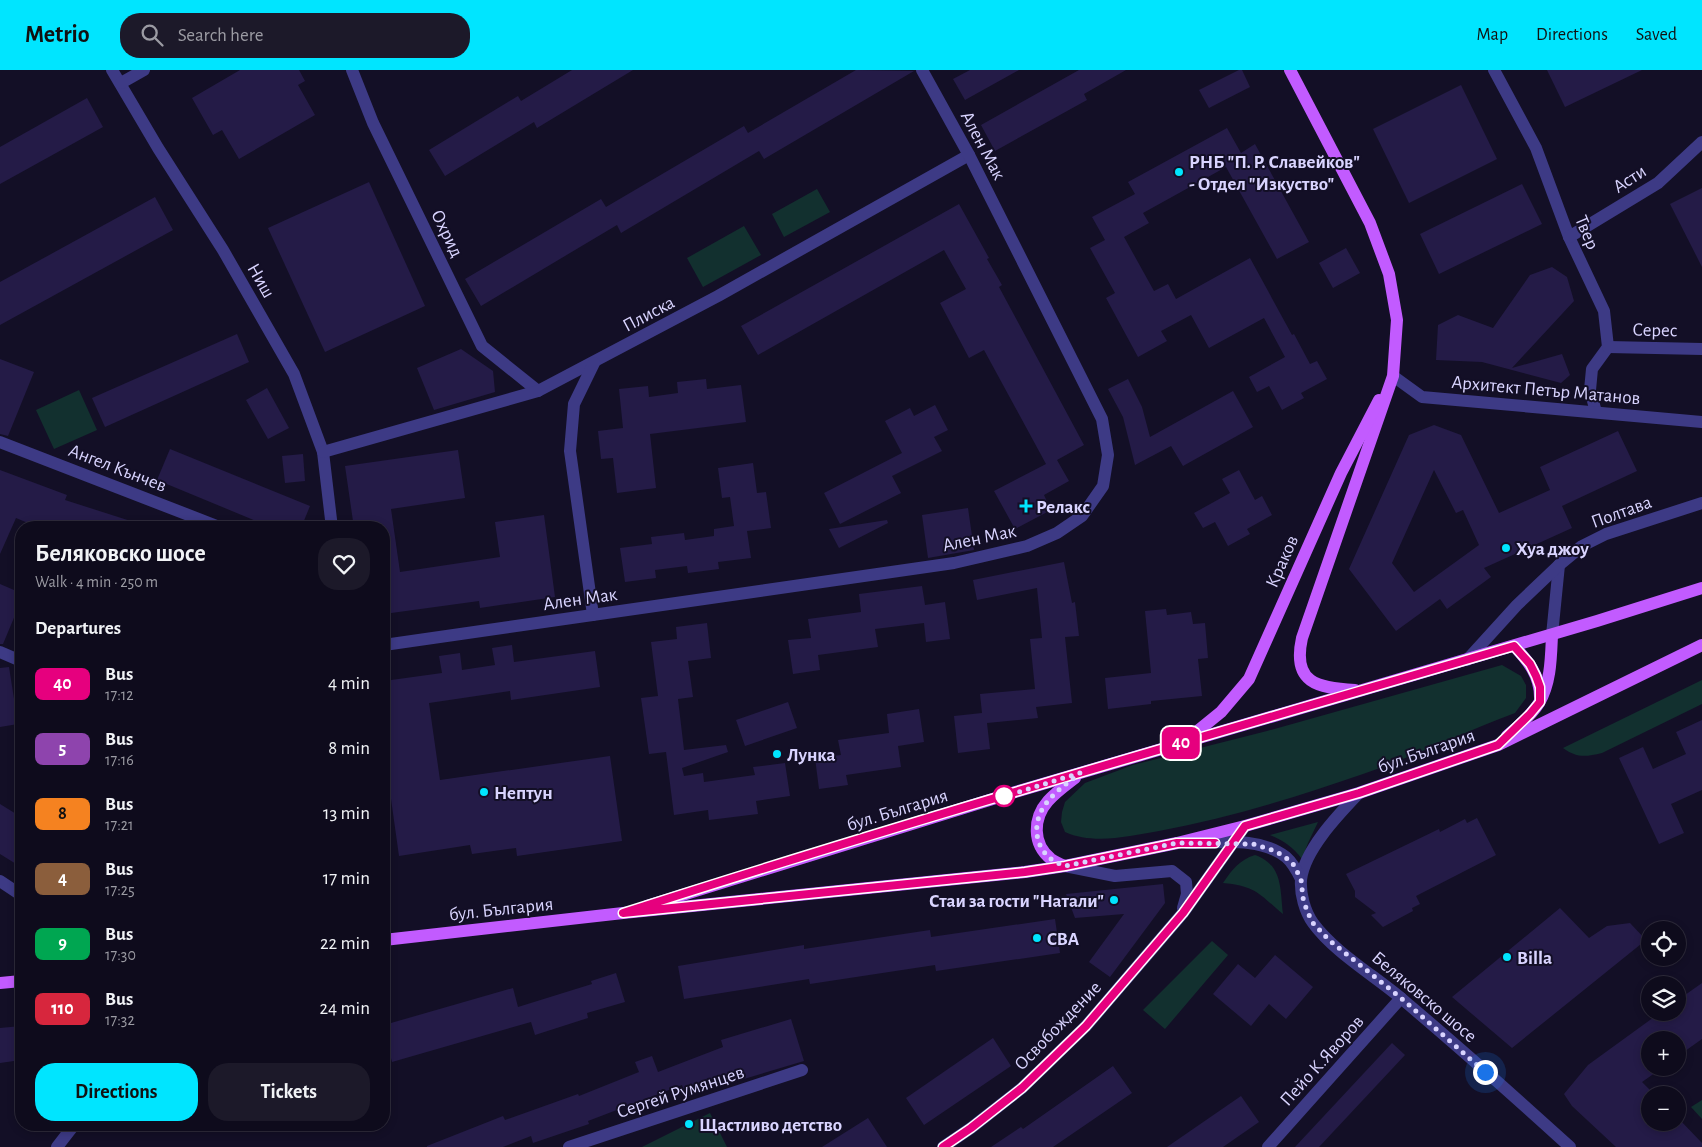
<!DOCTYPE html>
<meta charset="utf-8">
<style>
:root{--surface:#0e0b1c;--page:#1c1929;--text:#f1f3f6;--muted:#9b9ba3;--line:#2e2b3b;--accent:#00e5ff}
body{margin:0;font-family:"Alegreya Sans",sans-serif;background:var(--page);color:var(--text);height:100vh;display:flex;flex-direction:column;font-size:19px;white-space:nowrap}
*{box-sizing:border-box;margin:0}
p{font-size:16px;color:var(--muted)}
.icon{flex:none;width:28px;height:28px;fill:none;stroke:currentColor;stroke-width:2;stroke-linecap:round;stroke-linejoin:round}
.map{position:relative;flex:1;overflow:hidden}
.details{position:absolute;left:15px;top:451px;width:375px;height:610px;display:flex;flex-direction:column;background:var(--surface);border-radius:20px;box-shadow:0 2px 8px #0003,0 0 0 1px var(--line)}
.details>*{flex:none}
.badge{padding:0 10px;border-radius:8px;font-size:18px;line-height:32px}
.fabs{position:absolute;left:1641px;top:851px;display:grid;gap:10px}
.fabs a{display:grid;place-items:center;width:45px;height:45px;border-radius:50%;background:var(--surface);box-shadow:0 2px 8px #0003,0 0 0 1px var(--line);font-size:25px}
.you{position:absolute;width:25px;height:25px;margin:-12px;border:4px solid #fff;border-radius:50%;background:#1a73e8;box-shadow:0 0 0 8px #1a73e833}
.map>.badge{position:absolute;translate:-50% -50%;box-shadow:0 0 0 2px #fff}
h2{padding:0 20px;font-size:19px;line-height:45px}
.round{display:grid;place-items:center;flex:none;width:52px;height:52px;border-radius:20px;background:var(--page)}
.summary{display:flex;align-items:center;justify-content:space-between;height:85px;padding:0 20px}
h1{font-size:24px;font-weight:700;line-height:38px}
.button{display:flex;gap:10px;margin-top:auto;padding:10px 20px}
.button a{flex:1;height:58px;border-radius:20px;background:var(--accent);color:#111;font-size:20px;font-weight:700;line-height:58px;text-align:center}
.button a+a{background:var(--page);color:var(--text)}
ul{padding:0;list-style:none}
li{display:flex;align-items:center;gap:15px;height:65px;padding:0 20px}
li div{flex:1}
li b{display:block;font-size:19px}
li em{font-style:normal}
li .badge{min-width:55px;font-weight:700;text-align:center}
header{display:flex;align-items:center;gap:30px;box-sizing:border-box;height:70px;padding:0 25px;background:var(--accent);color:#111}
header strong{font-size:24px}
nav{display:flex;gap:28px;margin-inline-start:auto;font-size:18px}
.search{width:350px;height:45px;background:var(--page);display:flex;align-items:center;gap:12px;box-sizing:border-box;padding:0 18px;border-radius:20px;color:var(--muted);font-size:19px}
.map>svg:first-child{display:block}
.green{fill:#12302f}
.building{fill:#241b47;fill-rule:evenodd}
.lines{fill:none;stroke-linecap:round;stroke-linejoin:round}
.minor{stroke:#3d3a85;stroke-width:12}
.major{stroke:#c25bff;stroke-width:12}
.line-casing{stroke:#fff;stroke-width:11}
.line{stroke:#e6007e;stroke-width:8}
.walk{stroke:#d9d4ff;stroke-width:5;stroke-dasharray:0 9}
.poi-dot{fill:#00e5ff;stroke:#130f26;stroke-width:2}
.stop-dot{fill:#fff;stroke:#e6007e;stroke-width:2.5}
.labels{text-anchor:middle;stroke-width:4;stroke-linejoin:round;paint-order:stroke}
.street-label{font-size:19px;fill:#d9d4ff;stroke:#130f26}
.poi-label{font-size:19px;font-weight:bold;fill:#d9d4ff;stroke:#130f26;text-anchor:start}
</style>
<header>
<strong>Metrio</strong>
<div class="search"><svg class="icon" aria-label="search" viewBox="0 0 24 24"><circle cx="10" cy="10" r="6"/><path d="M15 15l6 6"/></svg>Search here</div>
<nav><a>Map</a><a>Directions</a><a>Saved</a></nav>
</header>
<div class="map">
<svg width="1702" height="1077" viewBox="0 0 1702 1077">
<rect width="100%" height="100%" fill="#130f26"/>
<g class="green">
<path d="M817 119 830 142 784 167 772 144Z"/>
<path d="M744 156 761 185 703 217 687 188Z"/>
<path d="M79 320 97 360 54 379 36 340Z"/>
<path d="M1502 595 1521 606 1526 615V628L1515 643C1464 662 1415 686 1363 704 1297 727 1228 748 1159 761 1129 766 1094 775 1065 762L1061 752 1062 742 1065 732 1085 713 1133 695 1267 661Z"/>
<path d="M1702 610V634L1602 683C1585 687 1577 688 1563 678Z"/>
<path d="M1318 752 1308 773 1302 789C1293 777 1284 771 1270 765Z"/>
<path d="M1255 785C1283 795 1280 819 1283 844 1259 824 1256 816 1223 813 1232 800 1239 790 1255 785Z"/>
<path d="M1212 871 1228 885 1165 959 1143 940Z"/>
<path d="M1702 1030V1049L1691 1037Z"/>
<path d="M710 1043 727 1077H642Z"/>
</g>
<g class="building">
<path d="M240 0H299L305 11 298 15 315 45 239 89 222 60 213 65 192 28Z"/>
<path d="M572 0H633L537 58 534 52 445 106 429 80 518 26 521 31Z"/>
<path d="M856 0 914 1 764 89 759 81 621 163 617 155 481 236 465 209 601 129 606 137 744 56 748 63Z"/>
<path d="M970 0H1019L965 30 953 9Z"/>
<path d="M1079 0H1126L1084 24 1087 30 995 81 981 55Z"/>
<path d="M1239 0H1242L1250 17 1209 38 1199 20Z"/>
<path d="M1547 0H1642L1565 37Z"/>
<path d="M1461 15 1497 89 1409 133 1373 59Z"/>
<path d="M87 28 103 57 0 114V77Z"/>
<path d="M1227 58 1241 83 1255 74 1309 172 1277 189 1226 97 1143 143 1149 153 1124 167 1154 221 1168 214 1176 229 1250 188 1292 265 1294 264 1310 294 1317 291 1327 309 1301 323 1304 328 1282 340 1269 316 1257 322 1249 307 1285 287 1264 248 1209 278 1191 245 1161 261 1167 271 1138 287 1106 228 1115 223 1090 178 1105 170 1092 147 1135 124 1128 112Z"/>
<path d="M369 112 425 236 325 282 268 158Z"/>
<path d="M1522 114 1542 154 1439 204 1420 164Z"/>
<path d="M1702 118V197L1670 134Z"/>
<path d="M155 127 173 160 0 255V212Z"/>
<path d="M959 134 989 188 987 189 1002 215 999 217 1084 375 1057 390 1069 411 1044 425 1051 440 1015 459 994 421 1046 394 984 280 969 288 940 233 966 219 944 180 758 285 741 256Z"/>
<path d="M1346 178 1360 203 1333 218 1319 193Z"/>
<path d="M1552 197 1567 207 1574 231 1512 298 1562 284 1570 305 1561 313 1482 292 1436 290 1438 255 1458 245 1493 258 1530 205Z"/>
<path d="M237 264 249 292 105 357 92 328Z"/>
<path d="M461 279 493 301 495 322 434 340 417 298Z"/>
<path d="M0 289 34 302 8 366 0 364Z"/>
<path d="M706 309 707 319 741 315 746 352 650 364 656 418 617 423 613 388 601 389 598 361 623 358 619 319 648 316 649 327 678 323 677 312Z"/>
<path d="M1128 309 1142 337 1150 367 1233 321 1253 357 1183 396 1171 376 1135 395 1123 347 1108 319Z"/>
<path d="M267 318 289 358 268 369 246 330Z"/>
<path d="M935 335 948 360 934 367 942 381 892 406 901 423 840 454 824 423 902 383 885 351 910 338 914 346Z"/>
<path d="M1434 355 1461 365 1499 443 1550 420 1540 397 1618 361 1637 401 1562 436 1572 458 1484 498 1491 507 1447 539 1440 529 1396 561 1349 499 1409 365ZM1434 400 1456 443 1463 440 1479 475 1414 522 1392 493Z"/>
<path d="M170 379 310 436 301 458H273L157 410Z"/>
<path d="M458 380 465 428 391 439 400 502 500 487 495 452 544 445 555 527 480 538 479 531 384 544V458H354L345 396Z"/>
<path d="M303 384 305 411 285 413 282 386Z"/>
<path d="M753 393 757 423 766 422 771 458 747 461 751 488 718 492 719 499 688 503 687 496 655 500 656 508 625 512 620 478 652 474 651 467 684 463 685 470 714 466V459L734 456 730 427 722 428 718 398Z"/>
<path d="M0 400 67 425 65 430 140 454V458H40L16 448 0 484Z"/>
<path d="M1239 400 1255 430 1262 426 1272 445 1247 459 1250 464 1228 476 1215 452 1203 458 1194 443 1230 423 1222 409Z"/>
<path d="M968 438 974 480 928 488 922 445Z"/>
<path d="M887 450 888 453 839 478 829 459Z"/>
<path d="M1064 492 1072 533 1075 532 1079 566 1065 567 1072 633 1036 637 1038 648 987 653 990 679 958 683 954 646 982 643 980 624 1035 619 1030 569 1042 568 1037 518 977 530 973 510Z"/>
<path d="M0 514 21 523V531L3 574H0Z"/>
<path d="M922 516 925 535 945 532 950 569 926 572 924 553 875 559 878 577 818 585 820 600 793 604 788 570 811 568 808 549 861 542 859 524Z"/>
<path d="M1166 539 1167 545 1191 542 1193 554 1205 553 1208 588 1198 589 1202 626 1151 631V634L1108 639 1105 608 1151 603 1145 541Z"/>
<path d="M707 553 711 588 688 591 693 627 678 629 684 680 726 675 728 682 682 698 684 706 703 703 704 712 755 705 753 697 785 693 790 726 756 731 758 744 709 750 708 740 674 745 666 682 649 684 641 628 658 626 651 572 677 569 676 557Z"/>
<path d="M512 575 514 592 595 581 600 617 511 630 510 621 429 633 440 710 610 686 622 771 517 786 516 778 472 784 470 775 399 786 384 679V611L442 603 439 586 460 583 462 600 495 595 492 578Z"/>
<path d="M9 597 18 654 0 657V598Z"/>
<path d="M788 632 797 658 745 676 736 650Z"/>
<path d="M919 639 924 672 898 676 901 697 846 705 848 715 819 719 815 688 841 685 838 670 889 663 887 644Z"/>
<path d="M1702 650V720L1671 734 1684 763 1659 774 1619 688 1643 677 1653 699 1686 684 1676 662Z"/>
<path d="M0 734 21 747V797L0 784Z"/>
<path d="M1477 748 1496 785 1416 826 1420 834 1412 838 1413 841 1383 857 1371 845 1376 843 1355 827V821L1346 804 1439 759 1440 762 1465 749 1467 753Z"/>
<path d="M1163 814 1165 833 1110 907 1089 892 1124 844 1075 848 1066 824Z"/>
<path d="M1560 838 1589 868 1607 856 1630 853 1646 870 1512 978 1452 927Z"/>
<path d="M1055 849 1060 883 936 901 935 895 810 914 809 909 684 929 678 896 804 875V879L930 860 931 867Z"/>
<path d="M1275 885 1313 917 1286 949 1269 934 1251 956 1213 924 1238 894 1255 908Z"/>
<path d="M616 903 625 932 587 943 588 948 535 965 531 952 392 992 384 962V955L513 918 518 937 592 914 591 911Z"/>
<path d="M1702 913V969L1678 986V970H1650V998H1662L1642 1012 1655 1025H1650V1052H1678V1048L1702 1073V1077H1616L1572 1036 1564 1024 1588 995 1661 942H1678V930Z"/>
<path d="M791 949 804 991 734 1012 733 1009 686 1027 682 1015 588 1051 589 1054 533 1073 531 1066 503 1077H427V1076L503 1046 505 1050 578 1024 579 1026 639 1002 635 992 652 986 658 1002 723 977 721 970Z"/>
<path d="M21 956V990L0 993V958Z"/>
<path d="M993 968 1011 996 924 1055 906 1028Z"/>
<path d="M1392 973 1405 985 1319 1077H1295Z"/>
<path d="M1113 996 1132 1023 1053 1077H991L1021 1057 1023 1059Z"/>
<path d="M1241 1026 1259 1052 1223 1077H1167Z"/>
<path d="M868 1048 887 1077H822Z"/>
</g>
<g class="lines">
<g class="minor">
<path d="M112 0 158 78 223 180 294 304 323 382 332 458"/>
<path d="M352 0 373 53 482 276 538 321"/>
<path d="M1494 0 1536 78 1569 167 1604 241 1608 277 1592 299 1590 320 1596 342"/>
<path d="M121 13 144 0"/>
<path d="M1569 167 1658 113 1702 72"/>
<path d="M1608 277 1702 279"/>
<path d="M1393 306 1422 327 1702 352"/>
<path d="M0 372 222 458"/>
<path d="M323 382 538 321 718 226 969 85"/>
<path d="M593 545 570 381 574 334 594 293"/>
<path d="M1552 565 1559 495"/>
<path d="M384 575 954 493 1027 476 1057 463 1082 446 1103 416 1108 385 1102 349 969 85 922 0"/>
<path d="M0 582 21 591"/>
<path d="M1467 590 1517 535 1559 495 1582 476 1606 464 1702 433"/>
<path d="M1359 723C1339 744 1304 780 1301 810 1300 824 1305 842 1313 853 1334 882 1375 906 1402 929 1459 977 1515 1027 1570 1077"/>
<path d="M1187 773C1219 773 1259 766 1286 787 1293 793 1297 801 1301 809"/>
<path d="M1065 796 1115 806 1172 801 1186 812 1187 824 1183 838"/>
<path d="M0 811 21 825"/>
<path d="M57 1077 74 1055"/>
<path d="M569 1077 802 1000"/>
<path d="M943 1077 971 1058 1022 1018 1086 956 1183 843 1245 756"/>
<path d="M1268 1077 1401 928"/>
</g>
<g class="major">
<path d="M1290 0 1370 153 1389 204 1397 250 1393 306 1302 568C1292 613 1317 618 1355 620"/>
<path d="M1514 576C1528 591 1540 605 1540 627"/>
<path d="M1507 666C1518 656 1531 646 1539 633 1551 613 1551 587 1552 565"/>
<path d="M1189 668 1221 642 1249 609 1341 403 1379 330"/>
<path d="M1065 796C1060 794 1055 792 1051 789 1032 774 1033 748 1048 731 1056 722 1066 715 1075 708"/>
<path d="M647 836 1012 723 1597 551 1702 518"/>
<path d="M384 870 623 843 1025 802 1065 796 1177 773 1245 756 1359 723 1498 675 1702 575"/>
<path d="M0 913 21 911"/>
</g>
</g>
<g class="lines">
<g class="line-casing">
<path id="line" d="M943 1077 971 1058 1022 1018 1086 956 1183 843 1245 756 1359 723 1498 675 1530 644 1540 632V617L1536 606 1530 594 1514 576C1216 663 918 748 623 843L1025 802 1065 796 1177 773H1215"/>
</g>
<use href="#line" class="line"/>
<path class="walk" d="M1004 726 999 728 1080 703C1069 712 1057 720 1048 731 1033 748 1032 774 1051 789 1055 792 1060 794 1065 796L1177 773 1253 774 1275 781 1285 787 1293 794 1301 809 1303 828 1307 841 1313 853 1329 870 1401 928 1485 1002"/>
</g>
<g class="poi-dot">
<circle cx="1179" cy="102" r="5"/>
<path d="M1023.5 428.5h5v5h5v5h-5v5h-5v-5h-5v-5h5z"/>
<circle cx="1506" cy="478" r="5"/>
<circle cx="777" cy="684" r="5"/>
<circle cx="484" cy="722" r="5"/>
<circle cx="1114" cy="830" r="5"/>
<circle cx="1037" cy="868" r="5"/>
<circle cx="1507" cy="887" r="5"/>
<circle cx="689" cy="1054" r="5"/>
</g>
<circle class="stop-dot" cx="1004" cy="726" r="10"/>
<g class="labels">
<g class="street-label">
<text transform="translate(984 75) rotate(62)" y="7">Ален Мак</text>
<text transform="translate(1629 108) rotate(-33)" y="7">Асти</text>
<text transform="translate(1588 162) rotate(67)" y="7">Твер</text>
<text transform="translate(448 163) rotate(64)" y="7">Охрид</text>
<text transform="translate(262 210) rotate(60)" y="7">Ниш</text>
<text transform="translate(648 243) rotate(-28)" y="7">Плиска</text>
<text transform="translate(1655 259) rotate(1)" y="7">Серес</text>
<text transform="translate(1546 319) rotate(5)" y="7">Архитект Петър Матанов</text>
<text transform="translate(118 397) rotate(21)" y="7">Ангел Кънчев</text>
<text transform="translate(1621 441) rotate(-20)" y="7">Полтава</text>
<text transform="translate(979 467) rotate(-12)" y="7">Ален Мак</text>
<text transform="translate(1281 491) rotate(-66)" y="7">Краков</text>
<text transform="translate(580 528) rotate(-8)" y="7">Ален Мак</text>
<text transform="translate(1426 680) rotate(-19)" y="7">бул.България</text>
<text transform="translate(897 739) rotate(-17)" y="7">бул. България</text>
<text transform="translate(501 838) rotate(-6)" y="7">бул. България</text>
<text transform="translate(1425 926) rotate(40)" y="7">Беляковско шосе</text>
<text transform="translate(1057 955) rotate(-46)" y="7">Освобождение</text>
<text transform="translate(1321 990) rotate(-48)" y="7">Пейо К.Яворов</text>
<text transform="translate(680 1021) rotate(-18)" y="7">Сергей Румянцев</text>
</g>
<g class="poi-label">
<text x="1189" y="98">РНБ "П. Р. Славейков"<tspan x="1189" dy="22">- Отдел "Изкуство"</tspan></text>
<text x="1036" y="443">Релакс</text>
<text x="1516" y="485">Хуа джоу</text>
<text x="787" y="691">Лунка</text>
<text x="494" y="729">Нептун</text>
<text x="1104" y="837" text-anchor="end">Стаи за гости "Натали"</text>
<text x="1047" y="875">CBA</text>
<text x="1517" y="894">Billa</text>
<text x="699" y="1061">Щастливо детство</text>
</g>
</g>
</svg>
<div class="fabs">
<a><svg class="icon" aria-label="locate" viewBox="0 0 24 24"><circle cx="12" cy="12" r="6"/><path d="M12 2v4M12 18v4M2 12h4M18 12h4"/></svg></a>
<a><svg class="icon" aria-label="layers" viewBox="0 0 24 24"><path d="M12 4l9 5-9 5-9-5zM3 14l9 5 9-5"/></svg></a>
<a>+</a>
<a>−</a>
</div>
<div class="you" style="left:1485px;top:1002px"></div>
<b class="badge" style="left:1181px;top:673px;background:#e6007e;color:#fff">40</b>
<section class="details">
<div class="summary"><div><h1>Беляковско шосе</h1><p>Walk · 4 min · 250 m</p></div><a class="round"><svg class="icon" aria-label="heart" viewBox="0 0 24 24"><path d="M12 20l-8-8c-3-5 5-10 8-4 3-6 11-1 8 4z"/></svg></a></div>
<h2>Departures</h2>
<ul>
<li><span class="badge" style="background:#e6007e;color:#fff">40</span><div><b>Bus</b><p>17:12</p></div><em>4 min</em></li>
<li><span class="badge" style="background:#8e44ad;color:#fff">5</span><div><b>Bus</b><p>17:16</p></div><em>8 min</em></li>
<li><span class="badge" style="background:#f58220;color:#111">8</span><div><b>Bus</b><p>17:21</p></div><em>13 min</em></li>
<li><span class="badge" style="background:#8b5e3c;color:#fff">4</span><div><b>Bus</b><p>17:25</p></div><em>17 min</em></li>
<li><span class="badge" style="background:#00a651;color:#fff">9</span><div><b>Bus</b><p>17:30</p></div><em>22 min</em></li>
<li><span class="badge" style="background:#d7263d;color:#fff">110</span><div><b>Bus</b><p>17:32</p></div><em>24 min</em></li>
</ul>
<div class="button"><a>Directions</a><a>Tickets</a></div>
</section>
</div>
